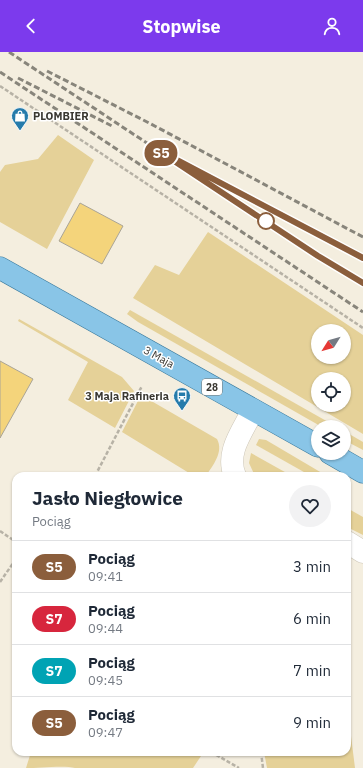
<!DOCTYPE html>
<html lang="pl">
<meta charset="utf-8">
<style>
:root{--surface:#fff;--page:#f2f2f3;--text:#1f2937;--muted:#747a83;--line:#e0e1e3;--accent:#7c3aed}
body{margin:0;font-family:"IBM Plex Sans",sans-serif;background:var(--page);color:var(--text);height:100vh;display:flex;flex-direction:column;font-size:15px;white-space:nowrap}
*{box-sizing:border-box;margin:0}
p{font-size:13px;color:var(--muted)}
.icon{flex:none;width:22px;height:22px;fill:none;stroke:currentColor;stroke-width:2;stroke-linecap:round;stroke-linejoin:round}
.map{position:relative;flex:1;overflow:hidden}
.side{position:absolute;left:12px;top:420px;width:339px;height:284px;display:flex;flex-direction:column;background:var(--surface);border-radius:12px;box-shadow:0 1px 3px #0004}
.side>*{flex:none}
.badge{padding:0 8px;border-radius:13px;font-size:14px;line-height:26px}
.needle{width:26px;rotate:233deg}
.fabs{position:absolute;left:311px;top:272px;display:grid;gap:8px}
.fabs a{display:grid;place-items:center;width:40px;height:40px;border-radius:50%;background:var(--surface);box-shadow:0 1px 3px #0004;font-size:20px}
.map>.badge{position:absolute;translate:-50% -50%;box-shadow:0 0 0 2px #fff}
.round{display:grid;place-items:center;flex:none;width:42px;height:42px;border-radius:21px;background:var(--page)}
.head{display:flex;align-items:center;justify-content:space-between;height:68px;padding:0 20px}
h1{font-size:19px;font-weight:800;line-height:30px}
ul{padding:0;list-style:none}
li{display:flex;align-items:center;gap:12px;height:52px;padding:0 20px;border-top:1px solid var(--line)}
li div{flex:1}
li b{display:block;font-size:15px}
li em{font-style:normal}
li .badge{min-width:44px;font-weight:700;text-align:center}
header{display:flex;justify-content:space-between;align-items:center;height:52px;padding:0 20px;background:var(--accent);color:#fff;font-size:18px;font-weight:800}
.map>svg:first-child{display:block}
.green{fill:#e5d198;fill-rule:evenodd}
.building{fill:#f4d47b;stroke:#a9a496}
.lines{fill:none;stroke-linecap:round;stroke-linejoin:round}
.minor-casing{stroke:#ccc6b8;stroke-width:23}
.major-casing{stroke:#3a7a9d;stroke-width:23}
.path{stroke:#b7b2a6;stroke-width:2.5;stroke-dasharray:4 2;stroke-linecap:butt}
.minor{stroke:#fff;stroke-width:22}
.major{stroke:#89c5e7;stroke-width:22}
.rail{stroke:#88857b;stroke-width:3;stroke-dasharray:6 3;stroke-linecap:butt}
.line-casing{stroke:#fff;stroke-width:9}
.line{stroke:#8b5e3c;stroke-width:6}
.stop-dot{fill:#fff;stroke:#8b5e3c;stroke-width:2}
.labels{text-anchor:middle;stroke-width:3;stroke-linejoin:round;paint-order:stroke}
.shield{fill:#fff;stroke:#757470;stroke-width:1}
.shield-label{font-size:10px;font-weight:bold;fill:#3a3832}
.poi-label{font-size:11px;font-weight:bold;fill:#3a3832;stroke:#fff;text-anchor:start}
.street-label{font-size:11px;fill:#3a3832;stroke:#fff}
</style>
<header><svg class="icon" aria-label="back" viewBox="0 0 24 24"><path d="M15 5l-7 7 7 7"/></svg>Stopwise<svg class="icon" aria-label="person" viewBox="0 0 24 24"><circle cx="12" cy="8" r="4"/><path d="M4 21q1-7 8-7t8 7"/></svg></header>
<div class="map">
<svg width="363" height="716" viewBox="0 0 363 716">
<rect width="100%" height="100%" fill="#f4eedf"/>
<g class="green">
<path d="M58 83 94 108 47 197 0 170V120L5 113 38 107Z"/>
<path d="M208 180 363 283V382L133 246 155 213 179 223ZM318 279H344V305H318ZM318 327H344V353H318Z"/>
<path d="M130 258 337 375H322L138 270 127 262Z"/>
<path d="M19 267 122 325 134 339 115 376 68 348 88 310 18 269Z"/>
<path d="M141 343 217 387C224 400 213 413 206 424H194L122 380Z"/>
<path d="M344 379 363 390V398L344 388Z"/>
<path d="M259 387 266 388 327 424H311L256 393Z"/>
<path d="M251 401 292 424H255L249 411Z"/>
<path d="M347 456 363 465V483L347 475Z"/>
<path d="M347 652 355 716H267L264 700H347Z"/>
<path d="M31 700H194L201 704 193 716H75C65 713 39 716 26 716Z"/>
</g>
<g class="building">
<path d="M80 151 123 174 102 212 59 189Z"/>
<path d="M0 309 33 327 0 386Z"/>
</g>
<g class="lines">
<g class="minor-casing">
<g id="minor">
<path d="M235 424C225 400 243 379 253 358"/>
<path d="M347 490 363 500"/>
</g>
</g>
<g class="major-casing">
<g id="major">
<path d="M0 216 318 394"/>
<path d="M330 401 363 420"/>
</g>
</g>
<g class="path">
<path d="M0 34 363 276"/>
<path d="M95 424 142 334"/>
<path d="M0 479 16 490"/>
<path d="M0 530 16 507"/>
<path d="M211 700 239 716"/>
<path d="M261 700 263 716"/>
</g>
<use href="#minor" class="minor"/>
<use href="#major" class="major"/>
<g class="rail">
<path d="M9 0 318 204 363 231"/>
<path d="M47 19 151 72 363 185"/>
<path d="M0 20 363 260"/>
<path d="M18 26 114 75"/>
<path d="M192 115 363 206"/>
</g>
</g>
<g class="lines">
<g class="line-casing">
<path id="line" d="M363 206 156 97 318 204 363 231"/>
</g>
<use href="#line" class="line"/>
</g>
<defs>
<g id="shop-pin" transform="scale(0.9)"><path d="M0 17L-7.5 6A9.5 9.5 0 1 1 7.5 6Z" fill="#257bab" stroke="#fff"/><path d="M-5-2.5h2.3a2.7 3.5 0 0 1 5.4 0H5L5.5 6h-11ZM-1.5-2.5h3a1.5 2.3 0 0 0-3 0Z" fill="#fff"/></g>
<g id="bus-pin" transform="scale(0.9)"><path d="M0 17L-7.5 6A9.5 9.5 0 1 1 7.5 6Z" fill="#257bab" stroke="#fff"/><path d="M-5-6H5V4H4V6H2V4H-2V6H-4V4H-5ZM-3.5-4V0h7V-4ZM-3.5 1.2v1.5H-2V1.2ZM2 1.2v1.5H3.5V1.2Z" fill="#fff"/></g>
</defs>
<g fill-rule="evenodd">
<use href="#shop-pin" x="20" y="64"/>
<use href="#bus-pin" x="182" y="344"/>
</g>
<circle class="stop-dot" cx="266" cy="169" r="8"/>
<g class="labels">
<rect class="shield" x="202" y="327" width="20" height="16" rx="3"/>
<g class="shield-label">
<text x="212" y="339">28</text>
</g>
<g class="poi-label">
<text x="33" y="68">PLOMBIER</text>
<text x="169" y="348" text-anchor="end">3 Maja Rafineria</text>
</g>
<g class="street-label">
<text transform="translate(159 305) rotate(29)" y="4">3 Maja</text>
</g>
</g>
</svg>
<div class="fabs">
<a><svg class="needle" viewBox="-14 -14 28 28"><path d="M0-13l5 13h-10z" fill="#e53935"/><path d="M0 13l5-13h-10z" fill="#747a83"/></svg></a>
<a><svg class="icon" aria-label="locate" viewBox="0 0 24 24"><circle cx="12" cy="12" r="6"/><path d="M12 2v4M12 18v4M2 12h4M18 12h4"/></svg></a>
<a><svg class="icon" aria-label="layers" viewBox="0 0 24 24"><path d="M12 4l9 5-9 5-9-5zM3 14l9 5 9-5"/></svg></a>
</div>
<b class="badge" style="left:161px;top:101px;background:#8b5e3c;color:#fff">S5</b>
<section class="side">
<div class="head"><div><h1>Jasło Niegłowice</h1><p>Pociąg</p></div><a class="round"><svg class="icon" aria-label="heart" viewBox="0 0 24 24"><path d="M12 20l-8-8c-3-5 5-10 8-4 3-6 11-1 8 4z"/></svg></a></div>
<ul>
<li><span class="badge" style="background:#8b5e3c;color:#fff">S5</span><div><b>Pociąg</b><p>09:41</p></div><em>3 min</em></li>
<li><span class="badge" style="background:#d7263d;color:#fff">S7</span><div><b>Pociąg</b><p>09:44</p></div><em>6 min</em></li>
<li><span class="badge" style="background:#00a3b4;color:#fff">S7</span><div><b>Pociąg</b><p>09:45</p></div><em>7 min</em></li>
<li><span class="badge" style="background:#8b5e3c;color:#fff">S5</span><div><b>Pociąg</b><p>09:47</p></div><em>9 min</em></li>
</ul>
</section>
</div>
